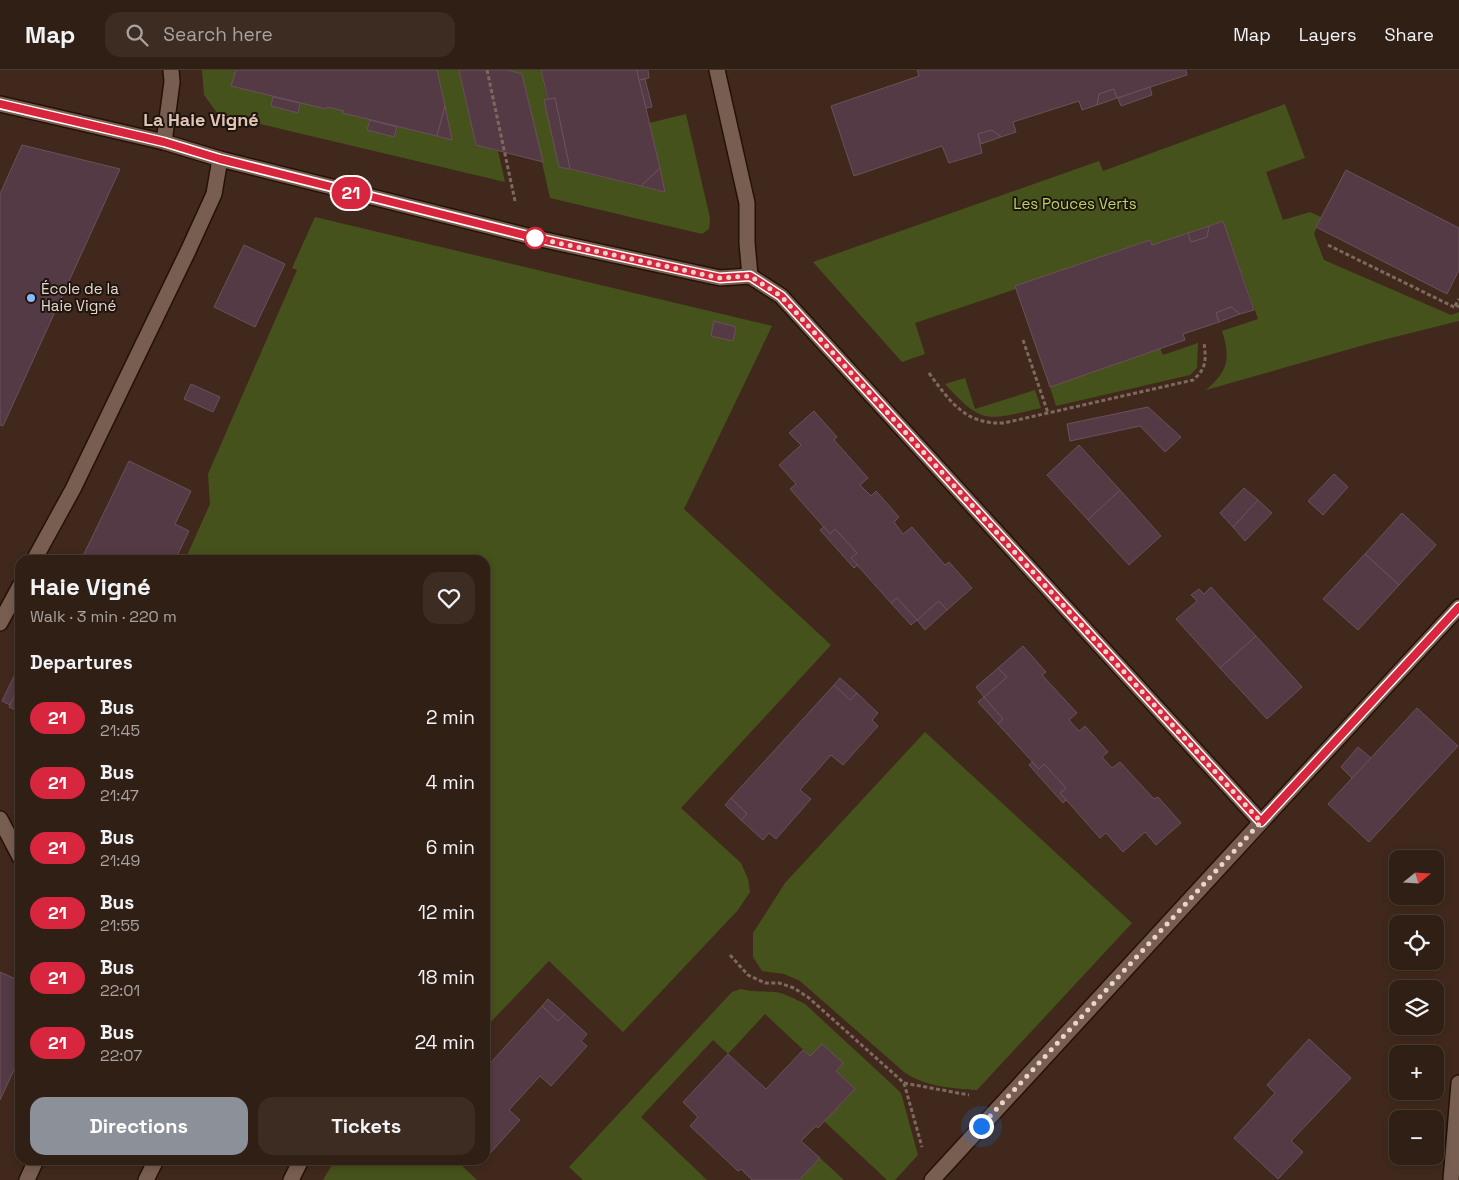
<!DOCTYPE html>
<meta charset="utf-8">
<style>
:root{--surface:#301f15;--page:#3c2c22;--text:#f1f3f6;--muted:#a8a2a0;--line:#4b3d34;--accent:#8c9099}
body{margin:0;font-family:"Space Grotesk",sans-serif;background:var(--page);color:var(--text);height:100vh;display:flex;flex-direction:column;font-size:19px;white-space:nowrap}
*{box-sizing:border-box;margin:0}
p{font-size:16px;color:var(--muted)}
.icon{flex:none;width:28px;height:28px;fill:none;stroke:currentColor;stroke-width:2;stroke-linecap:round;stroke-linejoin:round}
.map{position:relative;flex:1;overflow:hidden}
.sheet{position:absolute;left:15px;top:485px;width:475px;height:610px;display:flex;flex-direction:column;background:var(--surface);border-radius:15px;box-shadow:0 2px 8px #0003,0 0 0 1px var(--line)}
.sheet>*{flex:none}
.badge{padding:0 10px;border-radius:16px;font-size:18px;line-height:32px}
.needle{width:32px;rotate:72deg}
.fabs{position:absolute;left:1389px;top:780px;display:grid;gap:10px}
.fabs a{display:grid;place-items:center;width:55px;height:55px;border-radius:10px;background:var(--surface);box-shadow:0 2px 8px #0003,0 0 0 1px var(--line);font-size:25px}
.you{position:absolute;width:25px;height:25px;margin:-12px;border:4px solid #fff;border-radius:50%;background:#1a73e8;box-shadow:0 0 0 8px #1a73e833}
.map>.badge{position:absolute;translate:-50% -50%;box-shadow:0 0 0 2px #fff}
h2{padding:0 15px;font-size:19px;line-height:45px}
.round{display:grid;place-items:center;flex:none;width:52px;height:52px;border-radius:15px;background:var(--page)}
.summary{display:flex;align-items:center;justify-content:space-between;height:85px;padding:0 15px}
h1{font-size:24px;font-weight:800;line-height:38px}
.button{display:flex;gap:10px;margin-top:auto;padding:10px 15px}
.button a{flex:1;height:58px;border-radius:15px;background:var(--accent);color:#fff;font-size:20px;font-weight:800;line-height:58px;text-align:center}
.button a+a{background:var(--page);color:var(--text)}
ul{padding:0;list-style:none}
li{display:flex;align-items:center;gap:15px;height:65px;padding:0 15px}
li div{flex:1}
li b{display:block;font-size:19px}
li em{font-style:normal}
li .badge{min-width:55px;font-weight:700;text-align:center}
header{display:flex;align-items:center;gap:30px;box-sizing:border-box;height:70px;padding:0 25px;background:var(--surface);border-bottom:1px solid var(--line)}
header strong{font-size:24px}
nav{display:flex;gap:28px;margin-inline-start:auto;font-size:18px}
.search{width:350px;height:45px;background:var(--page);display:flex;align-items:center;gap:12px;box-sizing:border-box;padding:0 18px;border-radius:15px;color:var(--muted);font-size:19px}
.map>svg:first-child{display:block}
.green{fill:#46521b}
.building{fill:#543a44;stroke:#6c505b}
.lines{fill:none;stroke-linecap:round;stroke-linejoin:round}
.lane-casing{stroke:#261106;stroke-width:18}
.street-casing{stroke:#261106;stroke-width:18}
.secondary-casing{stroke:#261106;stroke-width:18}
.path{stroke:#7e695e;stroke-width:3;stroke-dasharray:4 2.5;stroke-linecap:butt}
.lane{stroke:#785e50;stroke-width:15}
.street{stroke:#785e50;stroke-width:15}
.secondary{stroke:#785e50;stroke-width:15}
.line-casing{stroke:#fff;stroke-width:11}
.line{stroke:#d7263d;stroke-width:8}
.walk{stroke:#e6d6ce;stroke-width:5;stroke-dasharray:0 9}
.stop-dot{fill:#fff;stroke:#d7263d;stroke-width:2.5}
.poi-dot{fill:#89bafc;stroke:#1f150f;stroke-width:2}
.labels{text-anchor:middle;stroke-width:4;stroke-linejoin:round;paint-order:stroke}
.park-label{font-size:15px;fill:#bbd664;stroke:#1f150f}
.poi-label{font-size:15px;fill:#e6d6ce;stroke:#1f150f;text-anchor:start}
.quarter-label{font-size:18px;font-weight:bold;fill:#e2c4b4;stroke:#1f150f}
</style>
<header>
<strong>Map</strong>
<div class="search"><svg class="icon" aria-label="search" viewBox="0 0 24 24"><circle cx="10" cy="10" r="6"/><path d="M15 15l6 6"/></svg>Search here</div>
<nav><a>Map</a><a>Layers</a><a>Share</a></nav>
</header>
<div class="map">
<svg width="1459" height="1110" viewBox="0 0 1459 1110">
<rect width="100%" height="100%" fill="#40291c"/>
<g class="green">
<path d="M202 0H459L476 75 498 81 505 112 218 44 204 25Z"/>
<path d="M507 0H541L560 97 664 122 649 53 686 44 710 148 709 159 702 164 550 128 522 4Z"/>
<path d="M1285 34 1305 88 1266 102 1283 150 1310 142 1321 147 1314 164 1324 190 1451 245 1459 242V251L1371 273 1206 320C1228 301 1231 289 1222 261L1258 249 1223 151 1152 175 1150 170 1016 216V219L915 253 925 284 902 292 813 192 1099 91 1103 101Z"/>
<path d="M315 147 772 256 684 439 831 575 681 738 741 793 748 809 750 822 738 840 623 962 549 891 485 958V490H185L210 434 208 404 297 200 292 198Z"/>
<path d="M1198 273 1197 298 1190 305 1056 336 1050 317 1160 278 1163 285Z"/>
<path d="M965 308 975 339 1035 320 1041 338C988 350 983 356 945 314Z"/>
<path d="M925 662 1132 853 977 1020C951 1018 926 1017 904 1002L800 911 784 904 762 901 753 887V863L785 813Z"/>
<path d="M741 919C754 922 761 921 774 922 785 923 795 929 805 934L897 1019 901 1023 918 1085 895 1110H887L824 1051 855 1019 836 1001 843 993 822 974 810 986 765 944 728 984 713 970 641 1047 707 1110H583L569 1097 732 922Z"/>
<path d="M820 1088 844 1110H799Z"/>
<path d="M335 1090H456L477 1110H323Z"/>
</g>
<g class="building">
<path d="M236 0H437L445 36 437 66 343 43 344 41 327 37 326 39 231 16Z"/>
<path d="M459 0H507L522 4 543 92 476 75Z"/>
<path d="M541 0H637L660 98 641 116 570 99 555 28 548 30Z"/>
<path d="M637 0H648L649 8 639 10Z"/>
<path d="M917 0H1186L1187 5 1117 28 1114 19 1099 24 1097 35 1082 40 1079 31 1013 52 1016 62 1001 67 992 60 978 64 982 83 949 93 942 76 854 106 831 36 919 6Z"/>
<path d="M645 9 652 37 646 38 639 10Z"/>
<path d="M1150 17 1152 25 1121 36 1118 28Z"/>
<path d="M1114 19 1117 28 1097 35 1099 24Z"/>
<path d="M273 27 300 33 298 43 271 36Z"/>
<path d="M555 28 570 99 559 97 544 30Z"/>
<path d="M445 36 452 70 437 66Z"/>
<path d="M370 50 397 57 394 67 367 60Z"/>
<path d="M992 60 1001 67 981 74 978 64Z"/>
<path d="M22 75 120 99 3 356 0 355V124Z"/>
<path d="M660 98 665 122 641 116Z"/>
<path d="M1346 100 1459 158V200L1447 224 1316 157Z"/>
<path d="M1223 151 1254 240 1240 244 1231 237 1216 243 1219 252 1183 264 1185 270 1050 317 1015 216 1150 170 1152 175 1188 163 1191 172 1207 167 1209 156Z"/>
<path d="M1209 156 1207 167 1191 172 1188 163Z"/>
<path d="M244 175 285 194 255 257 214 237Z"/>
<path d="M1231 237 1240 244 1219 252 1216 243Z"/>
<path d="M714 251 736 257 733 271 711 266Z"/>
<path d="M191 314 220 327 213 342 184 329Z"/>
<path d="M1148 337 1181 367 1165 382 1140 356 1070 371 1067 354Z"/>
<path d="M814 341 837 367 834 370 868 408 860 415 871 426 876 421 899 447 894 452 903 464 912 457 945 495 949 492 972 518 947 540 939 531 917 550 897 528 891 533 851 488 857 483 835 459 830 464 790 419 796 414 779 395 801 375 789 363Z"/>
<path d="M1079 375 1120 420 1088 450 1047 405Z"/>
<path d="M129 391 191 421 175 454 189 461 175 490H81Z"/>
<path d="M1334 404 1348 417 1323 445 1308 431Z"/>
<path d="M1244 418 1258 430 1233 457 1220 443Z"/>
<path d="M1120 420 1161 466 1129 495 1088 450Z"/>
<path d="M1258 430 1272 443 1245 471 1233 457Z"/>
<path d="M1402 443 1436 475 1399 515 1365 484Z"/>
<path d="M824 457 830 464 835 459 857 483 851 488 858 495 854 498 820 460Z"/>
<path d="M1365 484 1399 515 1358 560 1323 529Z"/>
<path d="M1211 517 1256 566 1220 598 1176 549 1197 531 1191 525 1199 519 1204 524Z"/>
<path d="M897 528 917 550 911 555 891 533Z"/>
<path d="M939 531 947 540 925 560 917 550Z"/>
<path d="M1256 566 1302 617 1267 649 1220 598Z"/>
<path d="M1023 576 1046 602 1042 605 1077 643 1069 650 1079 661 1085 656 1108 682 1102 687 1112 698 1120 692 1154 729 1158 727 1181 753 1156 775 1145 762 1123 782 1106 763 1100 768 1060 723 1066 718 1044 694 1039 699 998 654 1003 649 984 627 1007 607 998 598Z"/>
<path d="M20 594V615L10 635 2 631Z"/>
<path d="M998 598 1007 607 984 627 976 617Z"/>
<path d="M840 608 857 623 850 630 834 615Z"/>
<path d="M20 615V642L9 637Z"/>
<path d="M834 615 850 630 857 623 878 643 872 650 878 656 843 695 831 685 800 720 811 729 776 769 769 763 763 770 741 750 747 744 731 728Z"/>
<path d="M984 627 1003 649 998 654 978 632Z"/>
<path d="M1417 638 1458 676 1369 772 1328 734Z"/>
<path d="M1358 677 1371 688 1352 708 1341 697Z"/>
<path d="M1032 692 1039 699 1044 694 1066 718 1060 723 1066 730 1063 733 1029 695Z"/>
<path d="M731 728 747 744 741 750 725 735Z"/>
<path d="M0 902 20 911V987L0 1030Z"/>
<path d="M548 929 565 944 558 951 542 936Z"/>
<path d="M542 936 558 951 565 944 587 964 581 971 587 976 551 1016 540 1006 509 1040 520 1050 485 1089V999Z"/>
<path d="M1309 969 1351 1008 1291 1071 1303 1082 1278 1109 1234 1068 1275 1023 1267 1015Z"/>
<path d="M822 974 843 993 836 1001 855 1019 818 1058 816 1056 801 1071 820 1088 799 1110H752L741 1099 738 1101 690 1056 698 1047 683 1032 728 984 766 1019 803 980 810 986Z"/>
</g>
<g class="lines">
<g class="lane-casing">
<g id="lane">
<path d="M34 490 73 419 188 181 214 124 220 89"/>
<path d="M0 553 20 516"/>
<path d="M0 749 20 787"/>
<path d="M27 1110 36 1090"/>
<path d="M146 1110 156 1090"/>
<path d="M291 1110 301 1090"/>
<path d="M1451 1110 1459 1013"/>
</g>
</g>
<g class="street-casing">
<g id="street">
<path d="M717 0 747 133V173L750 206"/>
<path d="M164 72 172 12 171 0"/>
</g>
</g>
<g class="secondary-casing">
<g id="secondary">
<path d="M0 34 164 72 220 89 536 168 720 208 750 206 781 226 1261 752"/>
<path d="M932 1110 1459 537"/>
</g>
</g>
<g class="path">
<path d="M487 0 515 131"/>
<path d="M1328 175 1454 237 1459 236"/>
<path d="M1455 236 1459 229"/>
<path d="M1023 270 1048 343"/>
<path d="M929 303C950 332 966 355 1004 353L1193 310C1207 298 1206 290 1204 272"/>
<path d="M730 885 748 905 765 913H779L794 918 809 928 904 1013 922 1077"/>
<path d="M904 1013 969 1025"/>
</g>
<use href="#lane" class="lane"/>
<use href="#street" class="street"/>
<use href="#secondary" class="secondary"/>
</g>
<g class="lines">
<g class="line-casing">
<path id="line" d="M0 34 164 72 220 89 536 168 720 208 750 206 781 226 1261 752 1459 537"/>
</g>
<use href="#line" class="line"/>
<path class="walk" d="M535 168 720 208 750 206 781 226 1261 752 981 1056"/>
</g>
<circle class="stop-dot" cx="535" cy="168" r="10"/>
<circle class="poi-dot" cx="31" cy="228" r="5"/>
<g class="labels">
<g class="park-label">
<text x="1075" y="139">Les Pouces Verts</text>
</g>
<g class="poi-label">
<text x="41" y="224">École de la<tspan x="41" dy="17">Haie Vigné</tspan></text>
</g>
<g class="quarter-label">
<text x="201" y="56">La Haie Vigné</text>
</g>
</g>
</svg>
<div class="fabs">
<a><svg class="needle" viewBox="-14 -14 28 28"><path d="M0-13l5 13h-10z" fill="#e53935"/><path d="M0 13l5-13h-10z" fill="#a8a2a0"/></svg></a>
<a><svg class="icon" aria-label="locate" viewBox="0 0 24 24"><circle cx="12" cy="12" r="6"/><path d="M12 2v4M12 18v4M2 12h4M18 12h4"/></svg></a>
<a><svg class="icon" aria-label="layers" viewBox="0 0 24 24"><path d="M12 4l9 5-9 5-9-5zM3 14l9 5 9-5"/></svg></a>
<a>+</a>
<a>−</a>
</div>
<div class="you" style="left:981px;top:1056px"></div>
<b class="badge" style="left:351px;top:123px;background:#d7263d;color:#fff">21</b>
<section class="sheet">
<div class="summary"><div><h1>Haie Vigné</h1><p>Walk · 3 min · 220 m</p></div><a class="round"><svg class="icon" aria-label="heart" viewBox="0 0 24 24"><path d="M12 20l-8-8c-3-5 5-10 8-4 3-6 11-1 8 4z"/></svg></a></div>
<h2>Departures</h2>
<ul>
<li><span class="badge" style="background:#d7263d;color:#fff">21</span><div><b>Bus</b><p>21:45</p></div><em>2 min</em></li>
<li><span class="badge" style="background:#d7263d;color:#fff">21</span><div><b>Bus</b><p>21:47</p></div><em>4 min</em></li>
<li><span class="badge" style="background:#d7263d;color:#fff">21</span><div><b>Bus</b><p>21:49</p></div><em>6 min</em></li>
<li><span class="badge" style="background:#d7263d;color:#fff">21</span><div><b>Bus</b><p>21:55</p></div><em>12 min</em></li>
<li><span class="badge" style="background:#d7263d;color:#fff">21</span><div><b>Bus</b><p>22:01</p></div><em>18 min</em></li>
<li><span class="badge" style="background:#d7263d;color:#fff">21</span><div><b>Bus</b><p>22:07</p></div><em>24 min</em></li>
</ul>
<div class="button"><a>Directions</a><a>Tickets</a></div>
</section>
</div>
